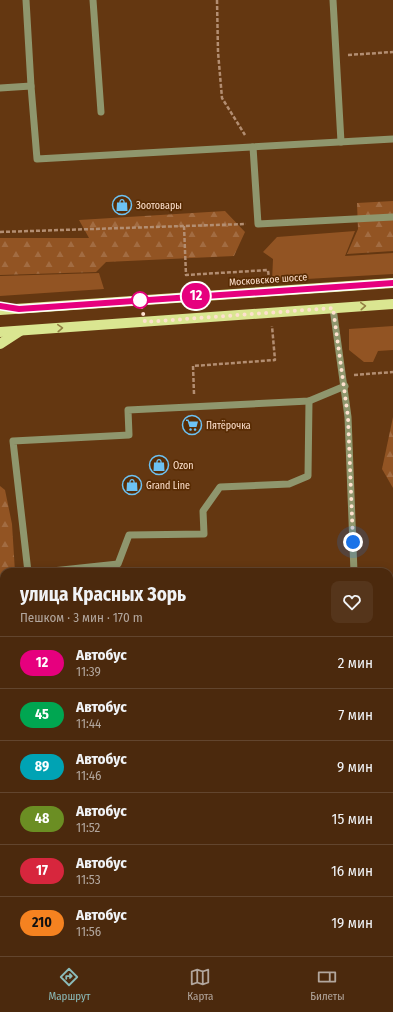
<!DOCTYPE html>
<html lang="ru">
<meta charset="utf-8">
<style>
:root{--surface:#4b290d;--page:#55351b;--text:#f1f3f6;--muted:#b2a69d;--line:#62452e;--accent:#8bbbb9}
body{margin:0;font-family:"Fira Sans Condensed",sans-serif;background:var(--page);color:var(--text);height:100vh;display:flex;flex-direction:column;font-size:15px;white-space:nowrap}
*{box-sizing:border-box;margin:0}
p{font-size:13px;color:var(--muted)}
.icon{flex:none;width:22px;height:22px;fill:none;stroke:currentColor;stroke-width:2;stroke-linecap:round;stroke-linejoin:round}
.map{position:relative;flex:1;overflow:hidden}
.drawer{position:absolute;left:0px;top:568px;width:393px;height:388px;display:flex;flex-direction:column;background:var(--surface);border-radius:12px 12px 0 0;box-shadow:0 2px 10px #0003,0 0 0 1px var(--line)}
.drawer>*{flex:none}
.badge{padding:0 8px;border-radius:13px;font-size:14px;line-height:26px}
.you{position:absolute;width:20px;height:20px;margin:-10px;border:3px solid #fff;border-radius:50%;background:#1a73e8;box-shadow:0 0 0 6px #1a73e833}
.map>.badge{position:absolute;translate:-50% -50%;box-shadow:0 0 0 2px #fff}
.round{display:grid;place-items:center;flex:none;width:42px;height:42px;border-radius:8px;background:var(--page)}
.summary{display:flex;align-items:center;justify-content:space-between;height:68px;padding:0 20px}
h1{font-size:19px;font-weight:700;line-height:30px}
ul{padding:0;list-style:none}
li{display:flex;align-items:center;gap:12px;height:52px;padding:0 20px;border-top:1px solid var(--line)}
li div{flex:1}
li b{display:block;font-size:15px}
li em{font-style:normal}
li .badge{min-width:44px;font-weight:700;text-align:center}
.menu{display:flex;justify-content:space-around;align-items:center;height:56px;border-top:1px solid var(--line);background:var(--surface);font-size:11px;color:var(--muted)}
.menu a{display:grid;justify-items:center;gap:2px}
.menu .on{color:var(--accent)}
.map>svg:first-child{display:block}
.grass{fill:#925423}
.forest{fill:url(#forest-firs)}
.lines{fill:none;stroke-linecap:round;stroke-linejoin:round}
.path{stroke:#b38e72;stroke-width:2.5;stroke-dasharray:4 2;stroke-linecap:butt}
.minor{stroke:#8f966d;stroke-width:7}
.major{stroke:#dae691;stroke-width:10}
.oneway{stroke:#938043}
.line-casing{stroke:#fff;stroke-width:9}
.line{stroke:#e6007e;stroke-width:6}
.walk{stroke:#fee1ce;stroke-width:4;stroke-dasharray:0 7.2}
.stop-dot{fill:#fff;stroke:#e6007e;stroke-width:2}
.labels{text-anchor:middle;stroke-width:3.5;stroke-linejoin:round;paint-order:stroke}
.poi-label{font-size:10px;fill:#fee1ce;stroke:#592c04;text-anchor:start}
.street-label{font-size:10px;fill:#fee1ce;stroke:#592c04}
</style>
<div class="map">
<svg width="393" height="956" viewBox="0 0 393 956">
<defs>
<pattern id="forest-firs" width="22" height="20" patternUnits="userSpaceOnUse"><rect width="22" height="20" fill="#925423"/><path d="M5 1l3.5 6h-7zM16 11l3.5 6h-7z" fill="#a26c42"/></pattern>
</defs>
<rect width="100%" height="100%" fill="#643711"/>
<g class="grass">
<path d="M355 231 345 256 393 253V274L272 281 273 259 263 252 277 237Z"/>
<path d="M99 273 104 289 0 296V276Z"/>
<path d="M393 326V350L378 351 373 362H364L349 350V329Z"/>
</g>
<g class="forest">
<path d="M393 201V251L347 254 358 229 357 203Z"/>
<path d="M225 211 245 232 234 256 106 262 96 272 0 275V238H89L79 220Z"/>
<path d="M393 417V488L382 469Z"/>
<path d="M0 486 5 490 12 524 15 572H4V627H0Z"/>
<path d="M0 782H4L3 805H0Z"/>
<path d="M2 883H4V905L0 903V885Z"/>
</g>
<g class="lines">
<g class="path">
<path d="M217 0 218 52 222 98 245 135"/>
<path d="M348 55 393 52"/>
<path d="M184 226 186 275 268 270 269 279"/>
<path d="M0 232 246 224"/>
<path d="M354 375 393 372"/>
<path d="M194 394 193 366 275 360 272 326"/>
<path d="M0 848H4"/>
</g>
<g class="minor">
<path d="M26 0 31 86"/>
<path d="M93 0 101 112"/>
<path d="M333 0 341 142"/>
<path d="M0 88 31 86 37 159 393 139"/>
<path d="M253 147 258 224 393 217"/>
<path d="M333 308 348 417 354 572"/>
<path d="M28 572 13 441 129 435 128 410 309 401 345 386"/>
<path d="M43 572 118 564 129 535 204 534 203 511 220 487 289 484 308 476 309 401"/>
<path d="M389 581 393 582"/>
<path d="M0 639H4"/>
<path d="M0 747 4 746"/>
<path d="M389 919H393"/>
<path d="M0 950H4"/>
<path d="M175 952V956"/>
</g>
<g class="major">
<path d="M0 310 393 283"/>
<path d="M0 332 393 304"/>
<path d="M0 344 20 331"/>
</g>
</g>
<defs><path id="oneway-chevron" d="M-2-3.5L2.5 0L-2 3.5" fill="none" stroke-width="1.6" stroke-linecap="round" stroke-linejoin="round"/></defs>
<g class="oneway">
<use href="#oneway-chevron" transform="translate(363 306) rotate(-4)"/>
<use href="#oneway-chevron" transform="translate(60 328) rotate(-4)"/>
</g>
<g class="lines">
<g class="line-casing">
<path id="line" d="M0 306 19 309 393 283"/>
</g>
<use href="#line" class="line"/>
<path class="walk" d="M140 300 145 322 333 308 348 417 353 542"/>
</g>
<defs>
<g id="shop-ring" transform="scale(1)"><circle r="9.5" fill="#592c04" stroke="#6dc2f3" stroke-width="1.5"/><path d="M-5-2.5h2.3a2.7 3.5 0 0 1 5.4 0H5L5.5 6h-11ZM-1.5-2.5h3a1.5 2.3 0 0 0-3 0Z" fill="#6dc2f3"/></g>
<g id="supermarket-ring" transform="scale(1)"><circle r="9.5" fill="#592c04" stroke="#6dc2f3" stroke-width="1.5"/><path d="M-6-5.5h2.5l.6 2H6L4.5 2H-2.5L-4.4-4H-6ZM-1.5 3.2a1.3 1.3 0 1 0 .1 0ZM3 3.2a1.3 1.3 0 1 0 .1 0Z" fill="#6dc2f3"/></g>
</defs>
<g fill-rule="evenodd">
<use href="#shop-ring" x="122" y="205"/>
<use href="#supermarket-ring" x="192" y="425"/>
<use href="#shop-ring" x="159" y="465"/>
<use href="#shop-ring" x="132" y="485"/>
</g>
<circle class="stop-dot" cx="140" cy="300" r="8"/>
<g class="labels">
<g class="poi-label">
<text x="136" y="209">Зоотовары</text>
<text x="206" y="429">Пятёрочка</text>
<text x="173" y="469">Ozon</text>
<text x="146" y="489">Grand Line</text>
</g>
<g class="street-label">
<text transform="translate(268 279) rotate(-4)" y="4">Московское шоссе</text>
</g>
</g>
</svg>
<div class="you" style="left:353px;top:542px"></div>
<b class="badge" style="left:196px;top:296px;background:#e6007e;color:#fff">12</b>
<section class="drawer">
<div class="summary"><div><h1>улица Красных Зорь</h1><p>Пешком · 3 мин · 170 m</p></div><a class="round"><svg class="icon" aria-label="heart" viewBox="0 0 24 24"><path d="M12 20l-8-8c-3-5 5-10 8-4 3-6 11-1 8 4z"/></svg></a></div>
<ul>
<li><span class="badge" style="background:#e6007e;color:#fff">12</span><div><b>Автобус</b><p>11:39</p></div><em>2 мин</em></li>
<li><span class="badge" style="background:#00a651;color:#fff">45</span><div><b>Автобус</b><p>11:44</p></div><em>7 мин</em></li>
<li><span class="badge" style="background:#00a3b4;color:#fff">89</span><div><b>Автобус</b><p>11:46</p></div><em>9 мин</em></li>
<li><span class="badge" style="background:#6b8e23;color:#fff">48</span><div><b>Автобус</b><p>11:52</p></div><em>15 мин</em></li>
<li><span class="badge" style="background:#d7263d;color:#fff">17</span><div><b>Автобус</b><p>11:53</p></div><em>16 мин</em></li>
<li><span class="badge" style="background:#f58220;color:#111">210</span><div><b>Автобус</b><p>11:56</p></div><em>19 мин</em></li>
</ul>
</section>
</div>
<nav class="menu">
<a class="on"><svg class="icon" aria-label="directions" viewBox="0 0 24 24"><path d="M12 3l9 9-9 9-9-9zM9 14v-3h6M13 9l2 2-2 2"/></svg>Маршрут</a>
<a><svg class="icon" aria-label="map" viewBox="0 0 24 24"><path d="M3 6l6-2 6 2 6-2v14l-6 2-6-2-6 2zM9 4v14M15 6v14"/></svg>Карта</a>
<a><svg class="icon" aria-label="tickets" viewBox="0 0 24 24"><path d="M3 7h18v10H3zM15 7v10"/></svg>Билеты</a>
</nav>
